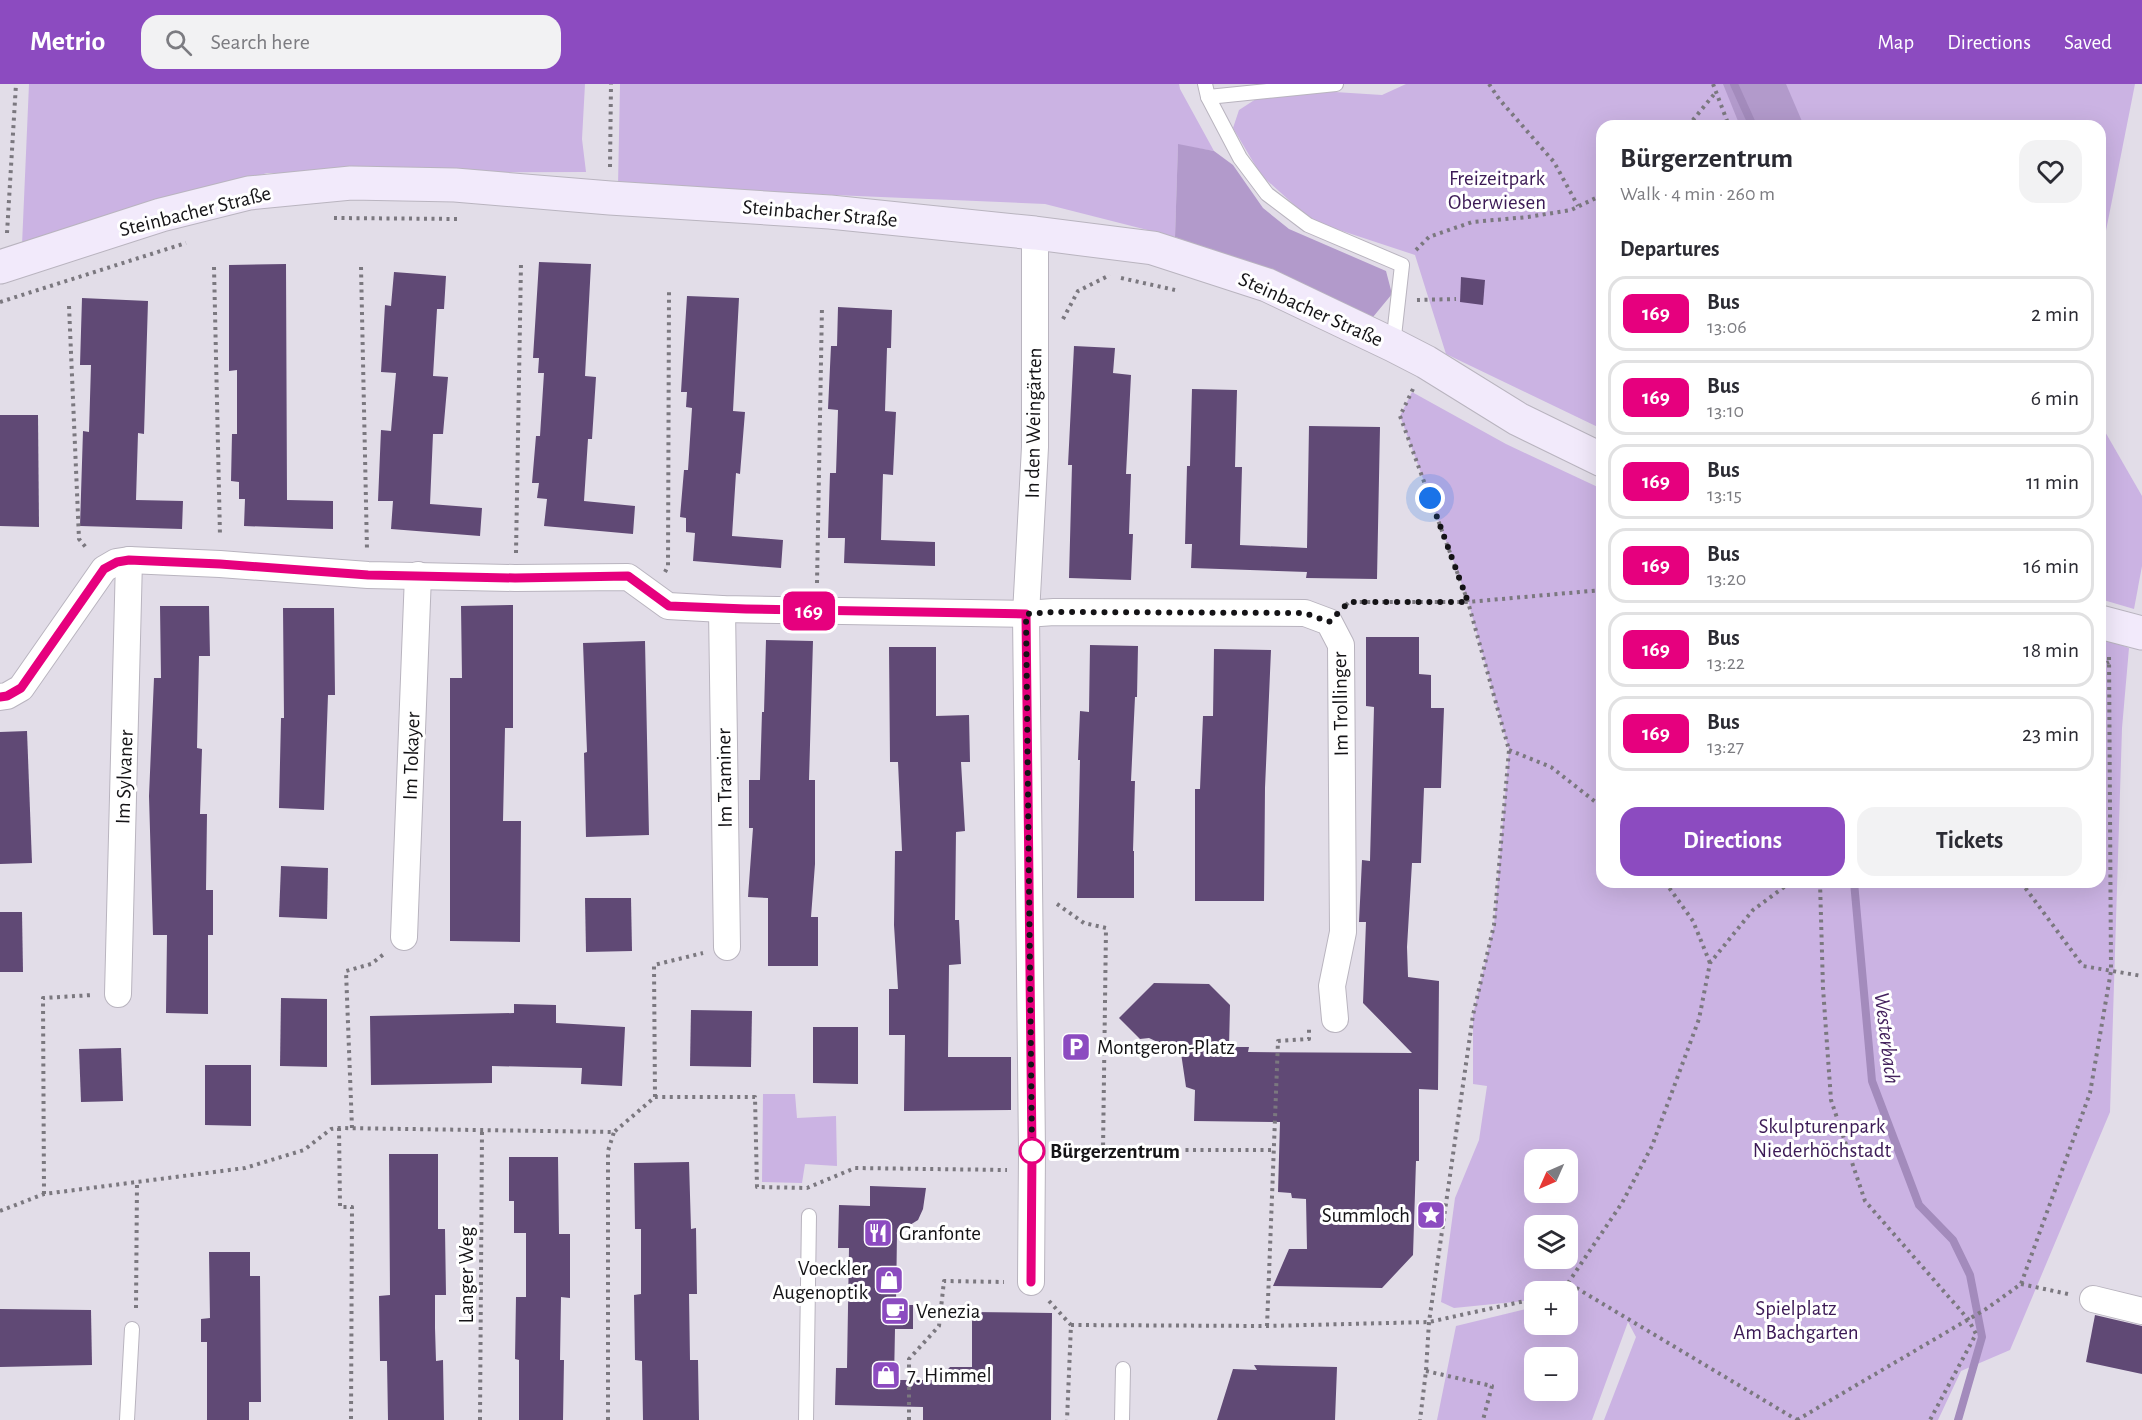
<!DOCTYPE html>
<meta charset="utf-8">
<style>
:root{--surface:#fff;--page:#f2f2f3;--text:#2b2b33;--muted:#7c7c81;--line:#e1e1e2;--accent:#8c4bc0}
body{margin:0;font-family:"Alegreya Sans",sans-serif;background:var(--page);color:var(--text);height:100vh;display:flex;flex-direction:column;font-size:22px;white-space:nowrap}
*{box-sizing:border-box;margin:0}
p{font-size:20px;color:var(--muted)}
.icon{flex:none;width:33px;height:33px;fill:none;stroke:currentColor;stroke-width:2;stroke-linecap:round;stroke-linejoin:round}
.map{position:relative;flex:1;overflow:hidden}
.side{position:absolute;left:1596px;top:36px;width:510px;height:768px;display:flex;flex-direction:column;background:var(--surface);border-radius:18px;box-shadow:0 6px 24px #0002}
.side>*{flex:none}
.badge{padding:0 12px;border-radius:9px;font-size:21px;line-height:39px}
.needle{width:39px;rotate:225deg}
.buttons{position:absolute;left:1524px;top:1065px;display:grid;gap:12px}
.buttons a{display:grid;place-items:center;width:54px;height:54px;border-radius:12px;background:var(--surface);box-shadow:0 6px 24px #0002;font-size:30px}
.you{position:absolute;width:30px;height:30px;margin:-15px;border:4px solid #fff;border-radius:50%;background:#1a73e8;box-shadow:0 0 0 9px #1a73e833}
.map>.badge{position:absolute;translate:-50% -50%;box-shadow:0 0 0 3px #fff}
h2{padding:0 24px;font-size:22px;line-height:54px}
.round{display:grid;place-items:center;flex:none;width:63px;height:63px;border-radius:18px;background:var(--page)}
.summary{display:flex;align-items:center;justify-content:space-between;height:102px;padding:0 24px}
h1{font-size:28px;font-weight:700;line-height:45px}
.cta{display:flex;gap:12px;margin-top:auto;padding:12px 24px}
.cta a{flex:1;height:69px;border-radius:18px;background:var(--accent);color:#fff;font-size:24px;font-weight:700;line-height:69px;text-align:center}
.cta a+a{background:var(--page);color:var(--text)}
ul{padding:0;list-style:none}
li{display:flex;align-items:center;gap:18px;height:75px;margin:0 12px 9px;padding:0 12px;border:3px solid var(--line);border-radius:18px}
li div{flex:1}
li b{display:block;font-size:22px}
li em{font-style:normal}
li .badge{min-width:66px;font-weight:700;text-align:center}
header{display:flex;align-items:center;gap:36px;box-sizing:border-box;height:84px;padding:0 30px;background:var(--accent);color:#fff}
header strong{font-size:28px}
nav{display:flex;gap:33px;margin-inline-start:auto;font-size:21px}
.search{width:420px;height:54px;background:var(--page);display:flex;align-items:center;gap:15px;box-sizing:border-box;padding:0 21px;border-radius:18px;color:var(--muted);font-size:22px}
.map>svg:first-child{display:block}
.green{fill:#cbb3e3;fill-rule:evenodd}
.forest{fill:#b29acb}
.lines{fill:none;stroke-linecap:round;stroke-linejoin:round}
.stream{stroke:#a38bbc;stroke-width:8}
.building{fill:#604975}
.lane-casing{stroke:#b9b4bf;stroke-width:16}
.street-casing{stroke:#b9b4bf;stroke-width:28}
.secondary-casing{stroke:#b9b4bf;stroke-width:35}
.path{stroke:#7b787f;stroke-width:4;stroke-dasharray:3 4.5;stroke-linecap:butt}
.lane{stroke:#fff;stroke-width:14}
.street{stroke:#fff;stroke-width:26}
.secondary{stroke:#f2eafb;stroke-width:33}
.line-casing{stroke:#fff;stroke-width:14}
.line{stroke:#e6007e;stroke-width:9}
.walk{stroke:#141316;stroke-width:6;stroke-dasharray:0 10.8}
.stop-dot{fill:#fff;stroke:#e6007e;stroke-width:3}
.labels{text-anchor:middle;stroke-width:6;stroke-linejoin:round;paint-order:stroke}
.park-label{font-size:21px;fill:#3c1a56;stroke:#fff}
.street-label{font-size:21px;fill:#141316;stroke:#fff}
.poi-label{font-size:21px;fill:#141316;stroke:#fff;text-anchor:start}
.stop-label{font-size:21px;font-weight:bold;fill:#141316;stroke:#fff;text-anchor:start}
.water-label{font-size:22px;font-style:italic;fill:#44225e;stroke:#fff}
</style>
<header>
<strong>Metrio</strong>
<div class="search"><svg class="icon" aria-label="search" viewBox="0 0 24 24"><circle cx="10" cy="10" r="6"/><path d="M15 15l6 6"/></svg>Search here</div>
<nav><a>Map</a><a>Directions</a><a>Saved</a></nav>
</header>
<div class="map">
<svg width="2142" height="1336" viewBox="0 0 2142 1336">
<rect width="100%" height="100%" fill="#e2dde8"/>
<g class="green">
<path d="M29 0H585L582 55 586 88 267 89 22 161Z"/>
<path d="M620 0H1179L1180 5 1214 67 1178 61 1175 153 1045 120 618 102Z"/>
<path d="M1406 0H2135L2100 177V42H1602V345L1446 270 1415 171 1312 137 1261 91 1233 44 1239 26 1256 15 1319 7 1382 11Z"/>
<path d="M1412 308 1506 360 1602 405V798H2100V553L2129 564 2122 644 2110 1028 2010 1266 1961 1287 1938 1336H1604L1636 1253 1628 1238 1592 1336H1437L1456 1242 1534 1223V1240H1568V1215L1576 1213H1568V1208H1534V1216L1454 1224 1441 1218 1455 1114 1479 1056 1487 1002 1473 1000V931L1494 841 1509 666 1468 517 1400 332ZM1534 1076H1568V1108H1534ZM1534 1142H1568V1174H1534ZM1534 1274H1568V1306H1534Z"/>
<path d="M2100 339 2142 412V482L2134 525 2100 515Z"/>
<path d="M763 1010H795L797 1034 836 1032 837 1082 805 1080 802 1099 762 1098Z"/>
</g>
<g class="forest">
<path d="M1723 0H1786L1804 42H1740Z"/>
<path d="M1178 60 1214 67 1233 81 1263 124 1289 145 1386 187 1392 210 1373 233 1278 190 1175 153Z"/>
</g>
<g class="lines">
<g class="stream">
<path d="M1734 0 1753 42"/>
<path d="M1854 798 1872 997 1919 1121 1953 1156 1970 1191 1982 1253 1958 1336"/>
</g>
</g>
<g class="building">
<path d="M539 178 591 180 585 292 596 293 592 355H588L584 417 635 422 633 450 544 442 547 415 537 414 539 399H532L536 352H540L544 289H538L539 274H533Z"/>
<path d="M286 180 287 416 333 417V445L244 442 245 415H239V398L231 397 232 350H237V286L229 287V181Z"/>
<path d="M394 188 446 192 444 225H437L433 292 448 293 443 350H433L430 420 482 424 480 452 391 445 393 417H378L381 346 391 347 396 289 381 288 385 221 391 222Z"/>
<path d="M1461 193 1485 196 1483 221 1460 218Z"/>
<path d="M687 212 739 214 733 327 745 328 740 390 736 389 732 452 783 456 781 484 693 477 695 449 686 448V434L680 433 684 386H688L692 324 686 323 687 308H681Z"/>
<path d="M82 214 148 217 144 350 138 349 136 416 183 417 182 445 80 442 83 347 89 348 91 281H80Z"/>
<path d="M838 223 892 226 891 264H887L885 327 896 328 893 391 883 390 881 456 935 458V482L844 479 845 454H828L830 389H836L838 326 828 325 831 262H837Z"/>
<path d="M1074 262 1115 264 1113 289 1131 291 1126 390H1131L1129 450H1133L1131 496 1069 494 1072 381H1068Z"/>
<path d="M1192 305 1237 306 1235 383H1242L1240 461 1307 464 1309 342 1380 343 1377 495 1306 494 1307 488 1191 484 1192 460H1185L1187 382H1190Z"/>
<path d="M0 331H38L39 443 0 442Z"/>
<path d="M513 521V644H505L503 737H521L520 858 450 857V594H462L461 522Z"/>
<path d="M160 522H209L210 572H199L197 664 202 665 200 730H207L206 806H213V851H208V930L166 929 167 851H153L149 712 154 594H161Z"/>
<path d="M283 524H334L335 611H328L324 726 279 724 281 634H284Z"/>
<path d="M1366 553H1419V590L1431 591V624H1444L1441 704H1424L1421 779H1412L1407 863 1408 893 1439 897 1438 1006 1419 1005V1077H1416L1413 1171 1382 1204 1273 1202 1289 1165H1307L1306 1115 1292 1114 1291 1109 1278 1108 1280 1038 1194 1037 1195 1006 1186 1003 1181 969 1149 954 1140 955 1119 934 1154 899 1209 900 1230 921 1229 963H1249L1248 968 1412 969 1363 919 1366 838H1359L1362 776 1370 777 1374 623 1366 622Z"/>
<path d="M766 556 813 557 809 696H815V780L811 833H818V882H768V814L748 813 753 744H749V696H760L762 628H764Z"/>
<path d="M645 557 649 751 586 753 584 669 587 668 583 559Z"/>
<path d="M1090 561 1138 562 1137 613H1135L1131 697H1135L1133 767H1134V814H1077L1080 676H1078L1080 627 1089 628Z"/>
<path d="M889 563H936V632L969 631 970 678H961L965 747 956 748 955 836H959L961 880 949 881 948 973H1011V1026L904 1027 905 951H889V905H898L894 841 895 767H902L898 678H890Z"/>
<path d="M1214 565 1271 566 1265 704 1264 817H1195V705H1200L1203 632H1213Z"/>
<path d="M27 647 32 779 0 780V648Z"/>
<path d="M281 782 328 784 327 835 279 833Z"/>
<path d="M585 814H631L632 867 586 868Z"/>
<path d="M0 828H22L23 888H0Z"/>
<path d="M281 914 327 915V983L280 982Z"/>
<path d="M514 920 556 921V939L625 943 622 1002 581 1000 582 984 492 982V999L371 1001 370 932 514 929Z"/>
<path d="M691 926 752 927 751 983 690 982Z"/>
<path d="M813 943H858V1000L813 999Z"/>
<path d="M121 964 123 1017 81 1018 79 965Z"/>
<path d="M205 981H251V1042L205 1041Z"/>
<path d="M389 1070H438V1145H445L446 1211H435V1244L436 1277 443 1276 444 1336H388L387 1277H380L379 1212 390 1211Z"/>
<path d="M509 1073H558L559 1150H570V1214L561 1213 560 1276H564L563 1336H519V1276L515 1275 516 1213H526V1149H514V1117H509Z"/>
<path d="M689 1078 691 1145 696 1144 697 1210H689L690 1276H698L699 1336H643L642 1277 635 1276 634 1211 641 1210V1145H635L634 1079Z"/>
<path d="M870 1102 926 1104 923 1125 918 1136 897 1149 896 1221H913V1245H895L894 1296H938L950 1283H972V1228L1052 1229 1051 1336H923V1323L835 1321 836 1284H847L849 1164H838L839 1121 870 1122Z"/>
<path d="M209 1168H250V1192H260L261 1318H249V1336H207V1258H201V1235L210 1234Z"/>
<path d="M0 1225 91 1226 92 1281 0 1283Z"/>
<path d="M2095 1231 2142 1242V1290L2086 1278Z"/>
<path d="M1254 1281 1337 1283 1335 1336H1217L1233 1285 1257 1286Z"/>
</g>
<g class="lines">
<g class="lane-casing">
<g id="lane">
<path d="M1205 0 1208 13 1240 74 1267 110 1308 141 1402 181 1393 261"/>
<path d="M1208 13 1336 0"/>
<path d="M127 1336 132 1245"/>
<path d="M806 1336 809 1132"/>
<path d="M1122 1336 1123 1285"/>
</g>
</g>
<g class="street-casing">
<g id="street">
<path d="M722 525 727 863"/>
<path d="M0 613 7 612 21 604 104 485 116 478 129 476 220 480 368 491 515 494 628 493 668 522 722 525 1026 530 1054 528 1305 529 1329 538 1341 561 1343 848 1332 902 1335 935"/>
<path d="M404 853 418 491"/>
<path d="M118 910 129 476"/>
<path d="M1031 1198 1032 1068 1026 530 1035 363V149"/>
<path d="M2093 1215 2142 1227"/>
</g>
</g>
<g class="secondary-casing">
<g id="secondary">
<path d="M0 183 161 131 249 109 351 99 455 101 610 114 830 128 1035 149 1153 164 1267 201 1393 261 1426 278 1518 335 1602 376"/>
<path d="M2100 538 2142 549"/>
</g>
</g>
<g class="path">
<path d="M1489 0 1499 15 1554 78 1578 122"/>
<path d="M1713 0 1729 42"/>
<path d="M1688 42 1716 8"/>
<path d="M610 83 611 0"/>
<path d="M334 134 461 135"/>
<path d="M7 149 16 0"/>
<path d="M1416 166 1429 153 1472 138 1528 133 1571 126 1602 111"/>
<path d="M214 183 220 452"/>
<path d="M361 183 367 466"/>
<path d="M1121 194 1175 206"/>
<path d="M1417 216 1456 215"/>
<path d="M0 218 186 159"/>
<path d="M69 222 79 455 88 466"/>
<path d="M1063 235 1078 207 1110 191"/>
<path d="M1413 305 1400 332 1468 518 1509 666 1494 841 1473 931 1429 1238 1426 1287 1420 1336"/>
<path d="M516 469 521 179"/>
<path d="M665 488 668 482 669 208"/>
<path d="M817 499 822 222"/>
<path d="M1346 521 1349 518H1468L1602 506"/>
<path d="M2100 582 2109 578"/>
<path d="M1509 666 1551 683 1602 723"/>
<path d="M1665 798 1693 837 1710 879"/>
<path d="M1820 798 1823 904 1831 1016 1865 1117 1968 1235 1976 1250 1930 1336"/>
<path d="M2021 798 2083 882 2142 892"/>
<path d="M1057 820 1084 839 1106 844 1103 1066"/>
<path d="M655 1013 654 881 703 869"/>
<path d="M339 1044 340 1123H352L351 1336"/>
<path d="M352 1044 346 887 371 880 384 870"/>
<path d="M1058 1066H1273"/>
<path d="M44 1110 43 914 93 911"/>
<path d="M0 1127 44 1110 245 1084 304 1066 331 1045 339 1044 614 1048 655 1013H755L757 1103 807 1104 855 1084 1007 1086"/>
<path d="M1568 1199 1622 1119 1652 1062 1699 935 1710 879 1753 826 1791 798"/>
<path d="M2021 1200 2068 1210"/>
<path d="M1559 1208 1568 1199 1797 1336"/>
<path d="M1049 1217 1071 1241 1067 1336"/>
<path d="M136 1224 137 1099"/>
<path d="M1071 1241 1267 1242 1429 1238 1534 1215"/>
<path d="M1267 1242 1278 957 1309 955V944"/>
<path d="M1426 1287 1492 1302 1483 1336"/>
<path d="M480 1336 482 1047"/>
<path d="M608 1336V1067L614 1048"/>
<path d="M909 1336V1275L939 1242 944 1197 1004 1198"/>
<path d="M1797 1336 1986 1225 2021 1200 2090 1009 2111 887 2109 571"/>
</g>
<use href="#lane" class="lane"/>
<use href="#street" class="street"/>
<use href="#secondary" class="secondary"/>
</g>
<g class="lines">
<g class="line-casing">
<path id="line" d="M0 613 7 612 21 604 104 485 117 478 129 476 220 480 368 491 515 494 628 492 669 522 746 525 1026 530 1032 1066 1031 1198"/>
</g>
<use href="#line" class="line"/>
<path class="walk" d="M1032 1067 1026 530 1054 528 1305 529 1329 538 1349 518H1468L1430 414"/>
</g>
<defs>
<g id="parking-square" transform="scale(1.5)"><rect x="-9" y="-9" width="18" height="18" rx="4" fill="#8c4bc0" stroke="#fff"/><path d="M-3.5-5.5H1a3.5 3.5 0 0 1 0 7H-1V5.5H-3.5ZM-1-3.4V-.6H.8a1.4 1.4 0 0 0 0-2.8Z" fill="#fff"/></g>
<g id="sight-square" transform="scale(1.5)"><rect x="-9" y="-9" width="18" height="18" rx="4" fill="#8c4bc0" stroke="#fff"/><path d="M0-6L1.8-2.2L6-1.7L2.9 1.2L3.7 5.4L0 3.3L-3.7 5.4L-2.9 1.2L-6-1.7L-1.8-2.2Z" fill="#fff"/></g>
<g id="restaurant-square" transform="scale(1.5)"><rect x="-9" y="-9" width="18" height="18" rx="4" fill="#8c4bc0" stroke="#fff"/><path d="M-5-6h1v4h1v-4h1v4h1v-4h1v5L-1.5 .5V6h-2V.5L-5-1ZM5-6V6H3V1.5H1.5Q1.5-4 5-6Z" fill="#fff"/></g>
<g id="shop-square" transform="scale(1.5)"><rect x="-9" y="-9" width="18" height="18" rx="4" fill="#8c4bc0" stroke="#fff"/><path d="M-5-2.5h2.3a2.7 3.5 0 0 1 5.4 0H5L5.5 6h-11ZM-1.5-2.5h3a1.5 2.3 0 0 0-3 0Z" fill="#fff"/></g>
<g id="cafe-square" transform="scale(1.5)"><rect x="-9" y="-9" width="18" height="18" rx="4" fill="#8c4bc0" stroke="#fff"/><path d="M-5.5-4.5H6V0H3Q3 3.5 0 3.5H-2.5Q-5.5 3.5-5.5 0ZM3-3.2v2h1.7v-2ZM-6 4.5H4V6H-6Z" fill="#fff"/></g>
</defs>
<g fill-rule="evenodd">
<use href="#parking-square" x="1076" y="963"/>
<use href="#sight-square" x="1431" y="1131"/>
<use href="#restaurant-square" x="878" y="1149"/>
<use href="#shop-square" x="889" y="1196"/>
<use href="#cafe-square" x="895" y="1227"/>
<use href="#shop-square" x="886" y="1291"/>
</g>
<circle class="stop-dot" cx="1032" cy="1067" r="12"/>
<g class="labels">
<g class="park-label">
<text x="1497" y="101">Freizeitpark<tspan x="1497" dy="24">Oberwiesen</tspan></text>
<text x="1822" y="1049">Skulpturenpark<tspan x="1822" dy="24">Niederhöchstadt</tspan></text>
<text x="1796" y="1231">Spielplatz<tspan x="1796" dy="24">Am Bachgarten</tspan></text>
</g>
<g class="street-label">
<text transform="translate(195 127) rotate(-14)" y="7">Steinbacher Straße</text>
<text transform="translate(820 129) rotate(5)" y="7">Steinbacher Straße</text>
<text transform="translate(1311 225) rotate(24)" y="7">Steinbacher Straße</text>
<text transform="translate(1033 339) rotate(-89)" y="7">In den Weingärten</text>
<text transform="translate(1340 620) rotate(-91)" y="7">Im Trollinger</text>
<text transform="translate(411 672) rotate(-88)" y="7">Im Tokayer</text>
<text transform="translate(124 693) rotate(-88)" y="7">Im Sylvaner</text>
<text transform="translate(724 694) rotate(-91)" y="7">Im Traminer</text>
<text transform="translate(466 1191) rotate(-90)" y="7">Langer Weg</text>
</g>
<g class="poi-label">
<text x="1097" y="970">Montgeron-Platz</text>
<text x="1410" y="1138" text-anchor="end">Summloch</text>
<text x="899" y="1156">Granfonte</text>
<text x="868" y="1191" text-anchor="end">Voeckler<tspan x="868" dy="24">Augenoptik</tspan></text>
<text x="916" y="1234">Venezia</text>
<text x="907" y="1298">7. Himmel</text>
</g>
<g class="stop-label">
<text x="1050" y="1074">Bürgerzentrum</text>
</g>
<g class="water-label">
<text transform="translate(1888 954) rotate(83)" y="8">Westerbach</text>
</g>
</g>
</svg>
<div class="buttons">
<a><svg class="needle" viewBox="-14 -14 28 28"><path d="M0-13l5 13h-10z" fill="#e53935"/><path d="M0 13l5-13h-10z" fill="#7c7c81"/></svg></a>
<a><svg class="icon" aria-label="layers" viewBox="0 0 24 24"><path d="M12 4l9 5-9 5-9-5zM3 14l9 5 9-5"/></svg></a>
<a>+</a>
<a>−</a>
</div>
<div class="you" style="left:1430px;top:414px"></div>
<b class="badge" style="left:809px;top:527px;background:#e6007e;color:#fff">169</b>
<section class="side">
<div class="summary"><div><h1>Bürgerzentrum</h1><p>Walk · 4 min · 260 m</p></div><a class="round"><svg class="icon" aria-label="heart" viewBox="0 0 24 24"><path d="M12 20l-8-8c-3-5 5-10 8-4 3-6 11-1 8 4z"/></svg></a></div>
<h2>Departures</h2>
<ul>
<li><span class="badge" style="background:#e6007e;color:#fff">169</span><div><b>Bus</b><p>13:06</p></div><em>2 min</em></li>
<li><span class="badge" style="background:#e6007e;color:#fff">169</span><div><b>Bus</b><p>13:10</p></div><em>6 min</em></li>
<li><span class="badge" style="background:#e6007e;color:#fff">169</span><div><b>Bus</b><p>13:15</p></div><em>11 min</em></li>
<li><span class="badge" style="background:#e6007e;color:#fff">169</span><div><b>Bus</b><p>13:20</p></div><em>16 min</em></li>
<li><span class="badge" style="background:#e6007e;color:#fff">169</span><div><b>Bus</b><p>13:22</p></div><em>18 min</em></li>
<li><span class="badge" style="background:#e6007e;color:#fff">169</span><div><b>Bus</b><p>13:27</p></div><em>23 min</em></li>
</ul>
<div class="cta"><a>Directions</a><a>Tickets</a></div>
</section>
</div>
